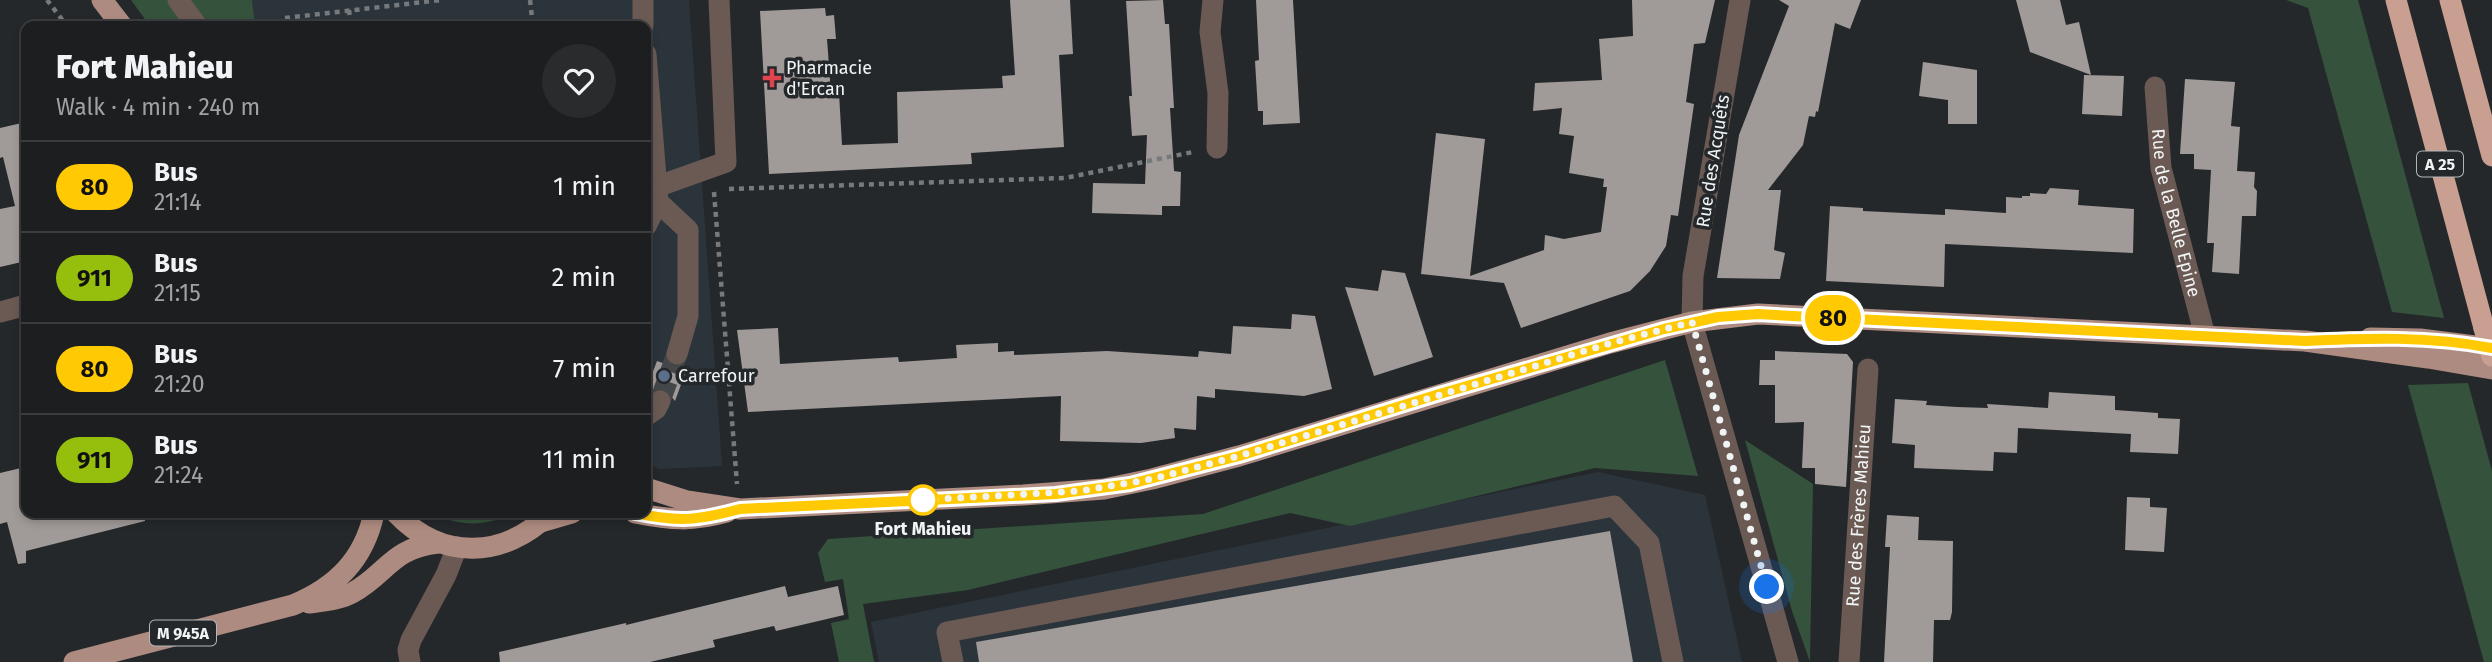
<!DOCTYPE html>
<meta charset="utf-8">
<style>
:root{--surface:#1c1e20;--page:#292b2d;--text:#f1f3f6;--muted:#a0a2a5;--line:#3a3c3e}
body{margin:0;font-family:"Fira Sans",sans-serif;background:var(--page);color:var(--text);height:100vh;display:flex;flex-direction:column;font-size:26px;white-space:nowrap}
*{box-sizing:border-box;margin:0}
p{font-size:23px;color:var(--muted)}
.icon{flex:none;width:38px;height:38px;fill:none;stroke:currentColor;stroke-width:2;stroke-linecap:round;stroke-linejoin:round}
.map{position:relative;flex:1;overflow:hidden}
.panel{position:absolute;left:21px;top:21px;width:630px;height:497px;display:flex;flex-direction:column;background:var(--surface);border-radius:14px;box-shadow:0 4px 10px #0003,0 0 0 2px var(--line)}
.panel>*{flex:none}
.badge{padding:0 14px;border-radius:23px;font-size:24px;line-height:46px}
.you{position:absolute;width:35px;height:35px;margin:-18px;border:5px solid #fff;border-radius:50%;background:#1a73e8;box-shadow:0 0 0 10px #1a73e833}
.map>.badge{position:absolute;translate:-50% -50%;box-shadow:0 0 0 4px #fff}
.round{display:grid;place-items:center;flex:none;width:74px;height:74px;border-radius:37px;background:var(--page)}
.overview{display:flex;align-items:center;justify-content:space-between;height:119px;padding:0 35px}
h1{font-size:33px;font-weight:800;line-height:52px}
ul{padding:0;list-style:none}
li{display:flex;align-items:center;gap:21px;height:91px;padding:0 35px;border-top:2px solid var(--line)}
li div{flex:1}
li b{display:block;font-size:26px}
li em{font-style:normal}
li .badge{min-width:77px;font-weight:700;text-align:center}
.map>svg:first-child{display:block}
.built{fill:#2b343b}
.green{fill:#34523c}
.building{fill:#a09a98}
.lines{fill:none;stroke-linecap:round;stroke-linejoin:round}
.minor-tunnel{stroke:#444749;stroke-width:21;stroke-dasharray:21 10;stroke-linecap:butt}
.path{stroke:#777a7c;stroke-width:4.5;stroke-dasharray:5 5;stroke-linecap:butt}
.minor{stroke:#6b5a54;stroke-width:21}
.major{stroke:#ae8b80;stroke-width:21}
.highway{stroke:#c99f91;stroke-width:21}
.highway-bridge{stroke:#c99f91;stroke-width:21}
.line-casing{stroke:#fff;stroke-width:16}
.line{stroke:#ffc904;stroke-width:10}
.walk{stroke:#f1f4f5;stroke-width:7;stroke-dasharray:0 12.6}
.health-dot{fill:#e0444e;stroke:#25282b;stroke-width:2.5}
.service-dot{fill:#5c6f8a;stroke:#25282b;stroke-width:2.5}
.stop-dot{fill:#fff;stroke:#ffc904;stroke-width:3.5}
.labels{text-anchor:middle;stroke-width:7;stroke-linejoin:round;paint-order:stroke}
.shield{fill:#25282b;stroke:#b4b7b8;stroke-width:2}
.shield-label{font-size:16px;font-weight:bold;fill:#f1f4f5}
.poi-label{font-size:18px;fill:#f1f4f5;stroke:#25282b;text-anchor:start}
.street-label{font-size:18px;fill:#f1f4f5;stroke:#25282b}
.stop-label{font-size:18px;font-weight:bold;fill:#f1f4f5;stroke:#25282b}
</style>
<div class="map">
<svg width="2492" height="662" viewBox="0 0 2492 662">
<rect width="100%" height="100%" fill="#25282b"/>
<g class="built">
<path d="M252 0H689L722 466 660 469 646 463V26H255Z"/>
<path d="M1598 472 1705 495 1742 662H879L871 622Z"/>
</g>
<g class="green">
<path d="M131 0H252L255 26H150Z"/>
<path d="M2286 0H2358L2444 318 2392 312 2308 8Z"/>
<path d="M1665 360 1698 476 1595 468 1350 526 1290 513 968 590 863 604 874 662H839L831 623 849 619 843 579 825 582 818 553 828 539 1203 514Z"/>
<path d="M2468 383 2492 471V662H2484L2408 385Z"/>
<path d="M1745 440 1813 484 1810 662 1792 611Z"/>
<path d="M433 513H512C487 527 459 527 433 513Z"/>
</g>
<g class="building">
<path d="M1010 0H1070L1073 54 1059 55 1064 147 971 153 972 164 769 174 760 11 825 8 826 16 834 15 836 39H827L831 93H839L842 145 898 143 897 92 1003 88 1002 76 1015 75Z"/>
<path d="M1163 0 1165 24H1169L1174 108H1170L1174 171 1181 172 1180 206H1162V215L1092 213 1093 183 1145 184 1147 135 1132 136 1129 96H1132L1126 1Z"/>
<path d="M1256 0H1293L1300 123 1263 125V111H1258L1255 61 1259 60Z"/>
<path d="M1632 0H1715L1705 43 1694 44 1686 102 1694 104 1678 216 1671 215 1666 246 1650 271 1630 291 1521 328 1504 283 1421 274 1436 133 1485 139 1470 276 1544 250 1545 235 1564 239 1601 232 1607 187H1603L1604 179 1569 173 1574 136 1559 134 1562 108 1533 111 1535 83 1602 80 1599 39 1633 36Z"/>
<path d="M1779 0H1861L1850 29 1835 23 1818 112 1816 111 1815 117 1809 116 1803 145 1768 190H1781L1774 250 1785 253 1780 279 1717 278 1739 135 1789 6Z"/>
<path d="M2016 0H2060L2066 25 2079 22 2091 75 2030 52Z"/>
<path d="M1923 62 1977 70V124H1948V100L1919 96Z"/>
<path d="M2084 75 2124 76 2122 116 2082 114Z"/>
<path d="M2185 79 2235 82 2231 126 2240 127 2237 171 2255 172 2254 187 2257 191 2256 216H2242L2239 274 2212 272 2214 243H2207L2211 170 2194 169V154H2180Z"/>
<path d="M26 122V261L0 267V209L15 206 3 157 0 158V128Z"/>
<path d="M2050 188 2079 190 2078 205 2134 209 2133 253 1945 244 1944 287 1826 281 1830 206 1863 208V211L1945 215V209L2006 213V197L2022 198V196H2030V193L2046 194Z"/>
<path d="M1382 270 1405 273 1433 357 1374 376 1345 287 1378 291Z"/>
<path d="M1292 314 1315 316 1332 389 1304 396 1215 389V398L1197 396 1196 430 1174 428 1175 438 1141 443 1060 441 1061 396 748 412 737 330 778 328 780 364 898 357 899 362 957 358 956 345 998 343V352L1014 351V355L1107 351 1198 357 1199 351 1231 354 1233 326 1291 329Z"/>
<path d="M1775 351 1847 354 1853 362 1846 487 1815 484V468H1802L1804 422 1775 423V385H1759L1760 360H1775Z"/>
<path d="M657 361 686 371 675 401 665 389 659 388 651 392 646 390Z"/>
<path d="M2049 392 2115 396V410L2158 413V418L2180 419 2178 454 2130 452 2131 434 2018 428 2017 453 1994 452 1993 471 1914 468 1915 445 1892 443 1895 399 1927 401 1926 405 1957 407 1988 408 1987 404 2048 408Z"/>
<path d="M21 468 26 488V513H144L145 521 26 551V563L18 564 7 522 0 524V473Z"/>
<path d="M2127 497 2150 498V507L2167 508 2164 552 2125 550Z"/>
<path d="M1887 515 1919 517 1918 540 1953 541 1952 612 1950 620H1934L1933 662H1884L1890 547H1885Z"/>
<path d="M1610 531 1633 662H979L976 642Z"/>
<path d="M785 586 788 597 838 586 844 615 776 631 774 626 713 640 715 647 650 662H500L499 652 626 623V625Z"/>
</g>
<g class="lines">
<path class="minor-tunnel" d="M660 401 677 354"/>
<g class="path">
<path d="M47 0 67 26"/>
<path d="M530 0 533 26"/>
<path d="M349 10 351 26"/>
<path d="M285 18 441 0"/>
<path d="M729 189 1065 178 1193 152"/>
<path d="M714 192 737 484"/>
</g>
<g class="minor">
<path d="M178 0 197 26"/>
<path d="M643 0V26"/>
<path d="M1213 0 1210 32 1218 93 1217 148"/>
<path d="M1740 0 1693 276 1692 322 1788 662"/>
<path d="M646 54 658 202 646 226"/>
<path id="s1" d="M2155 87 2161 168 2205 336"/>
<path d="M656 187 726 162 719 0"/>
<path d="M658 202 688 230V316L677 354"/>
<path d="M0 312 26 305"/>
<path d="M646 416 656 409 660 401"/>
<path d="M410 662 408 650 411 640 446 575 457 547"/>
<path d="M953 662 947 632 1614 506 1649 543 1673 662"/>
<path id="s2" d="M1849 662 1868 369"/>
</g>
<g class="major">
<path d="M102 0 122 26"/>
<path d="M2370 338 2420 339 2492 348"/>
<path d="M646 488 687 501 740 509 1023 495 1104 489 1152 479 1239 456 1610 343 1692 322 1758 314 2305 341 2428 358 2492 369"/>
<path d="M396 513C441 561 504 559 550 513"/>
<path d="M635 513C671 520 692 522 727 512"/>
<path d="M541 522 572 513"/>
<path d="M309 603C324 601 339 600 352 593 387 574 391 548 438 543"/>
<path d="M74 662 293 605C336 587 364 560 374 513"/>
</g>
<g class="highway">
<path d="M2396 0 2484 328"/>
<path d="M2450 0 2492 156"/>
</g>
<path class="highway-bridge" d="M2484 328 2492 356"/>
</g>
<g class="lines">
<g class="line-casing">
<path id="line" d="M635 513C679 522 696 521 740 509L1056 494 1130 484 1239 456 1436 395 1664 329 1718 317 1758 314 1793 316 2305 341C2368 338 2430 336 2492 348"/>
</g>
<use href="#line" class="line"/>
<path class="walk" d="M923 500 1080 491 1152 479 1239 456 1611 343 1692 322 1767 587"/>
</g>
<path class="health-dot" d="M768.5 67.5h7v7h7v7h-7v7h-7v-7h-7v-7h7z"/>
<circle class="service-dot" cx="664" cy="376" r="7"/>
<circle class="stop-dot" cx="923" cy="500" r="14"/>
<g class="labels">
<g class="shield">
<rect x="2417" y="151.5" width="46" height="25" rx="5"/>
<rect x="150" y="620.5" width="66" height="25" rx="5"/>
</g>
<g class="shield-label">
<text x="2440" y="170">A 25</text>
<text x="183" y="639">M 945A</text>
</g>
<g class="poi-label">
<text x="786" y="74">Pharmacie<tspan x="786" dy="21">d'Ercan</tspan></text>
<text x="678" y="382">Carrefour</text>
</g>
<g class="street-label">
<text transform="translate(1713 161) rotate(-81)" y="6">Rue des Acquêts</text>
<text dy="6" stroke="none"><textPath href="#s1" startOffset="128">Rue de la Belle Epine</textPath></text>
<text dy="6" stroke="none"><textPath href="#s2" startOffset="147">Rue des Frères Mahieu</textPath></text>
</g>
<g class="stop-label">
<text x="923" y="535">Fort Mahieu</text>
</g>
</g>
</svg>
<div class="you" style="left:1767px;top:587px"></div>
<b class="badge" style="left:1833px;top:318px;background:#ffc904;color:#111">80</b>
<section class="panel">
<div class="overview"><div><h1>Fort Mahieu</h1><p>Walk · 4 min · 240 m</p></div><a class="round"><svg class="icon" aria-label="heart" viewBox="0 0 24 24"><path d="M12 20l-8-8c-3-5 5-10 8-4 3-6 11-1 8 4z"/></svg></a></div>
<ul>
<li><span class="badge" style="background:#ffc904;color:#111">80</span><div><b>Bus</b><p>21:14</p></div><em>1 min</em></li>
<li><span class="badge" style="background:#96bf0d;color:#111">911</span><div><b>Bus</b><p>21:15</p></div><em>2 min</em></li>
<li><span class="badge" style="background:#ffc904;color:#111">80</span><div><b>Bus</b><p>21:20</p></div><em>7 min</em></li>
<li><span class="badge" style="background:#96bf0d;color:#111">911</span><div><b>Bus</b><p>21:24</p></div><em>11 min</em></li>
</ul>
</section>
</div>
